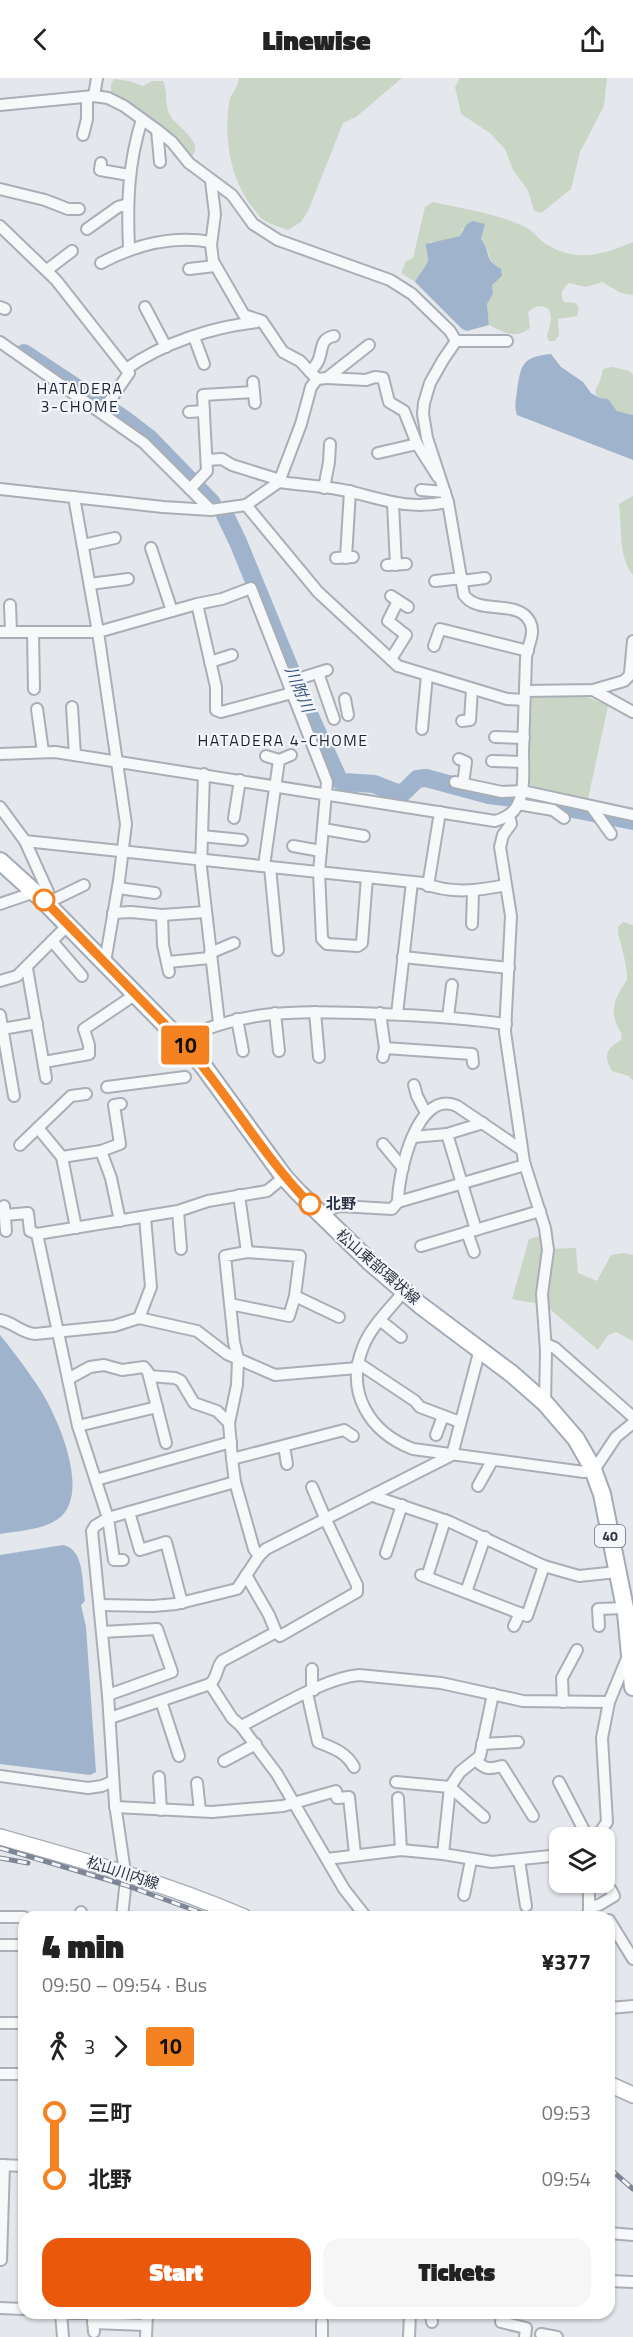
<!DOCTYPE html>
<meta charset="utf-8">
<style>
:root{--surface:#fff;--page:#f6f6f6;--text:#222;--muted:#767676;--accent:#ea580c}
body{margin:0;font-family:"Titillium Web","Noto Sans JP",sans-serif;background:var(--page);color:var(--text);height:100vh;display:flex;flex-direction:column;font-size:22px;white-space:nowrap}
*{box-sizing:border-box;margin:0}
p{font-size:20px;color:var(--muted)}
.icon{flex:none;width:33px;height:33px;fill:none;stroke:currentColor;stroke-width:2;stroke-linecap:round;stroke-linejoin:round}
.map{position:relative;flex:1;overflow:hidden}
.sheet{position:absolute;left:18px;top:1833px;width:597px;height:408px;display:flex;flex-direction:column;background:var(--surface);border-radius:18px;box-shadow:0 2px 4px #0004}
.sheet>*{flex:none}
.badge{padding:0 12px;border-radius:4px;font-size:21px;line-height:39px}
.controls{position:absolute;left:549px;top:1749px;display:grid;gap:12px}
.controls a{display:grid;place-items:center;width:66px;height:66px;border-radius:12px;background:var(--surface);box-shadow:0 2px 4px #0004;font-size:30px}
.map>.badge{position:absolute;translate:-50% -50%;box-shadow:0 0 0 3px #fff}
.legs{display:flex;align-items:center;gap:9px;height:66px;padding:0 24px;font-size:20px}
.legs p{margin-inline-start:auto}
.headline{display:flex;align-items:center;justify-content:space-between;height:102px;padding:0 24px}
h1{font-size:33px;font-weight:800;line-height:45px}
.action{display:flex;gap:12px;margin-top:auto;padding:12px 24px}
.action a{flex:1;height:69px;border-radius:18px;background:var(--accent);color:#fff;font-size:24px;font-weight:800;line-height:69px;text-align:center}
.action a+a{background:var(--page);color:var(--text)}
ul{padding:0 24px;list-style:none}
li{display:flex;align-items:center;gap:21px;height:66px;font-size:22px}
li i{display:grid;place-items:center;width:9px;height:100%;margin:0 8px;background:currentColor}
li i::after{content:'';width:15px;height:15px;margin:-8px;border:4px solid;border-radius:50%;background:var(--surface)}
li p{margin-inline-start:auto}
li:first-child i{background:linear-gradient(#0000 50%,currentColor 0)}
li:last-child i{background:linear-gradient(currentColor 50%,#0000 0)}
header{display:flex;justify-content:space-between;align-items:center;height:78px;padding:0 24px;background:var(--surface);font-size:27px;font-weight:800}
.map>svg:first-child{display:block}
.green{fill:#c9d6c5}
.water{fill:#9fb4cc}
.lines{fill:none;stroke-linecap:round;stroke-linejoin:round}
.river{stroke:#9fb4cc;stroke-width:18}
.street-casing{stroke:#a9aeb7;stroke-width:14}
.secondary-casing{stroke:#a9aeb7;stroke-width:18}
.primary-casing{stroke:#a3abb8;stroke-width:20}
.street{stroke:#f7f8fa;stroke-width:10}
.secondary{stroke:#fff;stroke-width:15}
.primary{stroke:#fff;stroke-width:16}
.rail-casing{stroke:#7d8696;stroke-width:5}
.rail{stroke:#f4f6f9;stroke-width:3;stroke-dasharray:9;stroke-linecap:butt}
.line-1-casing{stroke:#fff;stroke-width:14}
.line-1{stroke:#f58220;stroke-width:9}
.stop-1-dot{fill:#fff;stroke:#f58220;stroke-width:3}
.labels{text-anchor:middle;stroke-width:4.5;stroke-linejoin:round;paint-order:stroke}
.shield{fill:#f4f6f9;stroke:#676e7b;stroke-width:1.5}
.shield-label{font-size:14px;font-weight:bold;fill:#2b3445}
.stop-label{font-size:15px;font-weight:bold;fill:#2b3445;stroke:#f4f6f9;text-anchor:start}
.street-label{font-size:15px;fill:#2b3445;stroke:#f4f6f9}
.neighbourhood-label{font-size:16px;letter-spacing:1.5px;fill:#1d2536;stroke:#f4f6f9}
.water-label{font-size:16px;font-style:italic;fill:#34527a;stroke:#f4f6f9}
</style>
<header><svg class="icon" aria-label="back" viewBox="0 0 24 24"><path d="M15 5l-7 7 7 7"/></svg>Linewise<svg class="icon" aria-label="share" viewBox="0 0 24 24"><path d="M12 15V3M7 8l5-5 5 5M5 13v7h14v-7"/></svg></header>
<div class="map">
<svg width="633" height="2259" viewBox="0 0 633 2259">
<rect width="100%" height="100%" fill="#e4e7ec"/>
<g class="green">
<path d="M239 0H402L356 39 343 45 308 133 301 144 288 152C280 149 269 146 262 141 259 138 256 133 253 130 230 100 224 62 229 25 230 16 239 9 239 0Z"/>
<path d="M460 0H607L604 28 580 74 571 111 541 135 534 133 528 112 513 92 505 71 490 55 461 36 455 9Z"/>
<path d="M114 1 129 3 143 8 152 3H163C168 14 164 28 171 39 178 49 203 64 193 77L187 76 144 34 111 15V6Z"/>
<path d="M432 124C463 131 496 135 525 149 533 152 538 161 546 166 577 185 602 177 633 164V217L621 215 602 204 586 209 569 205C563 211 559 215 564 224L575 225 579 229 577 238 558 241 559 257 555 263H549L547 259C549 248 554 242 548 230 540 227 534 228 528 234L530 250C516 262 503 254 489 247L487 226 493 216 492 207 501 191C484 181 492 174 481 161L485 147 463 151 460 158 436 165 431 163C425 174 429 173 428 183 428 187 418 198 415 204L401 195 406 183 413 180 425 129Z"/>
<path d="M613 289 629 293 633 297V337L617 333 608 321C601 320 596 320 595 313L600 303 603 291Z"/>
<path d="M633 418V497C618 479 622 448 619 426Z"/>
<path d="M532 618 587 619 608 628 588 721 534 710 528 705Z"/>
<path d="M623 844 633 847V1003L629 998 612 993C603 977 606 971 621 962L622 956C612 942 611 928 620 913 622 909 626 904 627 901 629 894 620 863 618 855V849Z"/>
<path d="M544 1157 547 1171 576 1170 578 1195 597 1203 611 1177 624 1175 633 1177V1263L616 1254 608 1257 598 1272 545 1227 512 1221 529 1161Z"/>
</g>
<g class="water">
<path d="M473 143 485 146 481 161C492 175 482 180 501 191L502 198 492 207 493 216 487 226 489 247 467 253 462 251 415 204C418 197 428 187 428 182 428 177 426 171 426 166L460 158 467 146Z"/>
<path d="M551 276 561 289 583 304 591 315 600 320 608 321 617 333 633 337V382L517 337C514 329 516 321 517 313 521 286 522 279 551 276Z"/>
<path d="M0 1257C14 1274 29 1294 41 1313 58 1340 92 1417 58 1441 42 1452 18 1453 0 1456Z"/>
<path d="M63 1467C85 1471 82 1506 85 1523L81 1527 86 1549 96 1694 90 1697 0 1686V1477Z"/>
</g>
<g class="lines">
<g class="river">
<path d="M24 275 124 341 150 361 212 425"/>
<path d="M225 437 238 464 304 625 339 702 344 704 374 706 397 715 404 714 417 701 426 700 489 717 528 722 633 743"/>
</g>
<g class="street-casing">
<g id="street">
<path d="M94 18 97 0"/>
<path d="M0 27 94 18 108 20 124 28 157 52 172 64 189 85 232 117 253 146 278 162 390 202 412 216 450 253 456 263"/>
<path d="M157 52 160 84"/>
<path d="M83 57 87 41V19"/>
<path d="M101 85 100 92 129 97"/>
<path d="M211 103 215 136 211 167 213 183 244 237 262 243 283 274 300 283 317 301 327 300 369 267"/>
<path d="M0 111 45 122 68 131H79"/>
<path d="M0 148 56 202 129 295 102 334"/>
<path d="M87 151 118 129 128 126"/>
<path d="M129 171C127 124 128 86 142 41"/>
<path d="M101 185C135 167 172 157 211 164"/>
<path d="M189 191 215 188"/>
<path d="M47 192 72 173"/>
<path d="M0 229 5 231"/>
<path d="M145 229 166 269"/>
<path d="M194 259 204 286"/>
<path d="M456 263H507"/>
<path d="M0 264 144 365 211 432"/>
<path d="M126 291C163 265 212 249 257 244"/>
<path d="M310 294C313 290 317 287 319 281 323 270 320 261 334 258"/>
<path d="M327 300 366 302 375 299 383 300 389 324 404 333 417 366 438 399"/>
<path d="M253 304 255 325"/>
<path d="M189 334 204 333"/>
<path d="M378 375 417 366"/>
<path d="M207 382 222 381 232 387 280 402"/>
<path d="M279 404 301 346 311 309 317 301"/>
<path d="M324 410 329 384 330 366"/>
<path d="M0 411 163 429 211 432 246 427 279 404C301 407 326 408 348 413 386 422 406 432 448 424"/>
<path d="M190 411 207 393 203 317 254 314"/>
<path d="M421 412 445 414"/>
<path d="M74 419 98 554 126 746 119 803 105 884"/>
<path d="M393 426 396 487"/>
<path d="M246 427 318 514 398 588 507 621 524 622"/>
<path d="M83 467 115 460"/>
<path d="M151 470 172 533"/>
<path d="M336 480 353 479"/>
<path d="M346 480 350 413"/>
<path d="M387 487 406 486"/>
<path d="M435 503 462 500"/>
<path d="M462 503 485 500"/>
<path d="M90 506 128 501"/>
<path d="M391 518 408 529"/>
<path d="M197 526 216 609V632L221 634 292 615"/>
<path d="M10 527 11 554"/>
<path d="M0 554H98L197 526 222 521 251 510 327 704 319 794 322 861 327 866 358 868 362 865 367 799"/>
<path d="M33 554 34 611"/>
<path d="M434 568 440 551 528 573"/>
<path d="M391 581 406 557 388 543 398 523"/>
<path d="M210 584 232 577"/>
<path d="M318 595 334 641"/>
<path d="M630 595 633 563"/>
<path d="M288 604 327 592"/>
<path d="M593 612 633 634"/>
<path d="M525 613 593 612 624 603 633 594"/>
<path d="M345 621 348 637"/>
<path d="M72 629 75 677"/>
<path d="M37 631 43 674"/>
<path d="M462 643 470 642 472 611"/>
<path d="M422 651 427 597"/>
<path d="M495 659 524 660"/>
<path d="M0 676 55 674 495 743C506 740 515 735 519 724 525 708 523 690 523 673 524 642 525 611 526 580 527 568 536 556 530 544 518 520 479 538 464 517L448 424 427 360 423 336 424 325 430 305 443 282 456 263"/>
<path d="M266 678 279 682"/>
<path d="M459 681 466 684 463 706"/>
<path d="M492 683 523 684"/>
<path d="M204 696 201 789 219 945"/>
<path d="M455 704 502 714 522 713 633 737"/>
<path d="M518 726 553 732 564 740"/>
<path d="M591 728 611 756"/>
<path d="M0 729 25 763 48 814 42 821"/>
<path d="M509 737 511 746 503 757 500 769 511 838 505 954 524 1084 545 1150 548 1172 542 1216 546 1273 545 1325"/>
<path d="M234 740 240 702"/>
<path d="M323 751 364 758"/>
<path d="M202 758 242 762"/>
<path d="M25 763 423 805C450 816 478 813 506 807"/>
<path d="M293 768 321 773"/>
<path d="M264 788 279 682 291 677"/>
<path d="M270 789 278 872"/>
<path d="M428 808 440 734"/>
<path d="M118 810 155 815"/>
<path d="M47 825 84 807"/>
<path d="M0 826 35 814"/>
<path d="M113 835 131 834 162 837 205 834"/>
<path d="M162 837 163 867 169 894"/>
<path d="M472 846 473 814"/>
<path d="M52 863 82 898"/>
<path d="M210 875 234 865"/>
<path d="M403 879 509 890"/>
<path d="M168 884 210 880"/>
<path d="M27 890 46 1000"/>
<path d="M0 903 17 898 68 847"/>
<path d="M315 934 319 979"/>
<path d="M275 935 279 973"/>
<path d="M380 935 385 970 383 979"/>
<path d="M397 936 412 804"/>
<path d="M0 937 14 1018"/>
<path d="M448 939 452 907"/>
<path d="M237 941 243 973"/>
<path d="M2 951 37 945"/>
<path d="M180 962C243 932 292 933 359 935 409 937 457 939 506 946"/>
<path d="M385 970 472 976 473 985"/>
<path d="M44 984 89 976V967L84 951 136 916"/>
<path d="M414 1007 417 1018 426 1035"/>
<path d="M107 1009 185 999"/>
<path d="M38 1050 62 1079 76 1150"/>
<path d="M447 1056 476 1152"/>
<path d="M413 1059 447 1056 483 1045"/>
<path d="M383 1066 403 1090"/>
<path d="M20 1067 71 1018 86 1016"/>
<path d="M101 1073 111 1100 120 1143"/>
<path d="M62 1079 101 1073 120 1066 114 1027 121 1026"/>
<path d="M239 1117 247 1174"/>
<path d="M398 1124C398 1096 417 1010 457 1028L522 1072"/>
<path d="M4 1128 6 1153"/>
<path d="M178 1133 181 1171"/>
<path d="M5 1137 28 1135 30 1153 37 1156"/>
<path d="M322 1138 333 1130 340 1128 392 1131 398 1124 525 1087"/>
<path d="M467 1154 474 1174"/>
<path d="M421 1168 540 1133"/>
<path d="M404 1213C391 1230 371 1248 363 1269 345 1314 369 1354 413 1371L584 1394 594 1392 616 1359 633 1345"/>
<path d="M295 1218 339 1239"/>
<path d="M230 1226 289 1238 295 1218 300 1178 247 1174 225 1178 234 1264 238 1281 237 1307 229 1345 232 1381 235 1404 254 1471 259 1478"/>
<path d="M139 1240 197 1253 227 1276 275 1297 357 1290"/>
<path d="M0 1242C13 1244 21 1255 35 1256L114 1248 139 1240 151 1209 145 1139"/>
<path d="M381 1243 401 1259"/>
<path d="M546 1266 555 1270 633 1339"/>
<path d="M358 1285 415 1323 420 1329 460 1344"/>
<path d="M149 1298 175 1300 181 1303 194 1325 217 1333 229 1345"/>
<path d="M68 1301 90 1289 104 1287 122 1292 144 1289 148 1294 166 1365"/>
<path d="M78 1348 157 1329"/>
<path d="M436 1357 443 1338"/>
<path d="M284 1368 287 1386"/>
<path d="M232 1381 344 1352 353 1358"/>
<path d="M96 1402 231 1364"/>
<path d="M478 1408 492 1383"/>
<path d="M373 1418 450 1444 544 1488 579 1498 617 1494"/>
<path d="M129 1434 140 1472 166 1464 182 1525"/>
<path d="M386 1475 402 1427"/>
<path d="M123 1482H114L108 1440 235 1404"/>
<path d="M246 1497 269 1537 276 1554 280 1558 357 1514V1507L326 1442 312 1409"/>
<path d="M421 1497 527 1538 544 1488"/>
<path d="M427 1499 445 1442"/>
<path d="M466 1514 485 1459"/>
<path d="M100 1527 153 1528 176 1526 237 1511 259 1478 266 1471 452 1377 480 1271"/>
<path d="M514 1548 520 1535"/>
<path d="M599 1548 598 1531 625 1530"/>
<path d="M102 1554 157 1551 172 1594 108 1617"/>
<path d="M312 1591V1606L314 1612"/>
<path d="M210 1606C218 1599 216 1590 222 1583L276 1554"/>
<path d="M307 1615 318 1664C333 1670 346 1674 354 1689"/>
<path d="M493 1616 480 1678 460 1694 450 1709 443 1776 492 1784 560 1777"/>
<path d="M161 1623 179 1678"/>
<path d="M563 1624 562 1600 577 1572"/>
<path d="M110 1640 210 1606 232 1640 241 1648 277 1696 344 1811 366 1839"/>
<path d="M241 1648C274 1632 324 1600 359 1597L441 1605 523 1623 609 1624"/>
<path d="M482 1666 518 1664"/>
<path d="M224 1683 256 1666"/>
<path d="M477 1683C485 1692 490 1691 502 1688L533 1738"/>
<path d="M0 1698 88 1710 102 1708 113 1703"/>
<path d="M159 1699 161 1732"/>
<path d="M396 1704 450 1709 484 1739"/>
<path d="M559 1704 588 1760"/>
<path d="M197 1705 200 1733"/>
<path d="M398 1720 401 1772"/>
<path d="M115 1729 212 1734 283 1728 336 1713 337 1720 349 1719 355 1776"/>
<path d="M596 1760 607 1744 602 1660 609 1624 628 1578"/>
<path d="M327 1781 401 1772 443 1776"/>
<path d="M519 1782 526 1828"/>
<path d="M589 1804V1839"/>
<path d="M464 1817 471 1782"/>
<path d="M590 1829 599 1827 614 1818 611 1812"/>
<path d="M81 1834V1839"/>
<path d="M0 1839H24"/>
<path d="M122 1839 126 1801 115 1726 108 1617 92 1453 95 1448 108 1440 78 1348 37 1156 178 1133 208 1123 267 1113 284 1099"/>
<path d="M609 1842 633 1881"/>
<path d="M0 1867H24"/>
<path d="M609 1930 633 1928"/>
<path d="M0 1945H24"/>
<path d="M0 1996H24"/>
<path d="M0 2087 24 2088"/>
<path d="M609 2155 633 2157"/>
<path d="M1 2182 4 2087"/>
<path d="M609 2203 633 2204"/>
<path d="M0 2230 24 2231"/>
<path d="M61 2235 63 2259"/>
<path d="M67 2235H84"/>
<path d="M90 2235 93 2239 94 2254"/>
<path d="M431 2235 432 2244"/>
<path d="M503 2235 501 2244 526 2250 525 2259"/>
<path d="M322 2244V2259"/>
<path d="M93 2245 146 2247"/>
<path d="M541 2256 557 2259"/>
<path d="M146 2259 147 2235"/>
<path d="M409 2259 410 2235"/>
</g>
</g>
<g class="secondary-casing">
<g id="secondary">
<path d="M0 1759C82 1782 165 1805 244 1839"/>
<path d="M609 2006 633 2017"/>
</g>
</g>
<g class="primary-casing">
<path id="primary" d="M0 783 42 821 186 968 204 989 284 1099 298 1114 371 1185 420 1227 512 1296 545 1325 576 1361 592 1389 602 1416 626 1535 633 1609"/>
</g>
<use href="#street" class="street"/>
<use href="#secondary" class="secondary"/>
<use href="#primary" class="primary"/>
<g class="rail-casing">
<g id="rail">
<path d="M0 1770 125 1807 213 1839"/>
<path d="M0 1780 28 1785"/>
<path d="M609 2090 633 2111"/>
</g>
</g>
<use href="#rail" class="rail"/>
</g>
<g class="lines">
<g class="line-1-casing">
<path id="line-1" d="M44 822 186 968C230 1019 263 1078 310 1126"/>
</g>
<use href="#line-1" class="line-1"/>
</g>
<g class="stop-1-dot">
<circle cx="44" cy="822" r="10"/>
<circle cx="310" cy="1126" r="10"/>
</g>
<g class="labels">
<rect class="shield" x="595" y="1447" width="30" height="22" rx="4.5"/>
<g class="shield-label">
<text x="610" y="1463">40</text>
</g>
<g class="stop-label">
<text x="326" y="1131">北野</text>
</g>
<g class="street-label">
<text transform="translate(378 1189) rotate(41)" y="5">松山東部環状線</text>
<text transform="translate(123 1795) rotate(18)" y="5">松山川内線</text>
</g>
<g class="neighbourhood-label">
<text x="80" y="316">HATADERA<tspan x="80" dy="18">3-CHOME</tspan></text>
<text x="283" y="668">HATADERA 4-CHOME</text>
</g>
<g class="water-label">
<text transform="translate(300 611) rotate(67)" y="6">川附川</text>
</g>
</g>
</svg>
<div class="controls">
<a><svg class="icon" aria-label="layers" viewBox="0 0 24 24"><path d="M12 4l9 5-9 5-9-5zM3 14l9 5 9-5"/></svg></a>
</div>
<b class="badge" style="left:185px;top:967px;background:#f58220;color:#111">10</b>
<section class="sheet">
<div class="headline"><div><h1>4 min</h1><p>09:50 – 09:54 · Bus</p></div><b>¥377</b></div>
<div class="legs"><svg class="icon" aria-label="walk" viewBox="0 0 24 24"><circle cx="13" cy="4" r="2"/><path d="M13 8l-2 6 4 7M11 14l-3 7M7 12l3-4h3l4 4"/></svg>3<svg class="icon" aria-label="forward" viewBox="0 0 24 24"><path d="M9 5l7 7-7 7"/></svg><b class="badge" style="background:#f58220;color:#111">10</b></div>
<ul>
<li><i style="color:#f58220"></i><b>三町</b><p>09:53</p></li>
<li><i style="color:#f58220"></i><b>北野</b><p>09:54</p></li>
</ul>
<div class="action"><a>Start</a><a>Tickets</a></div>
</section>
</div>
